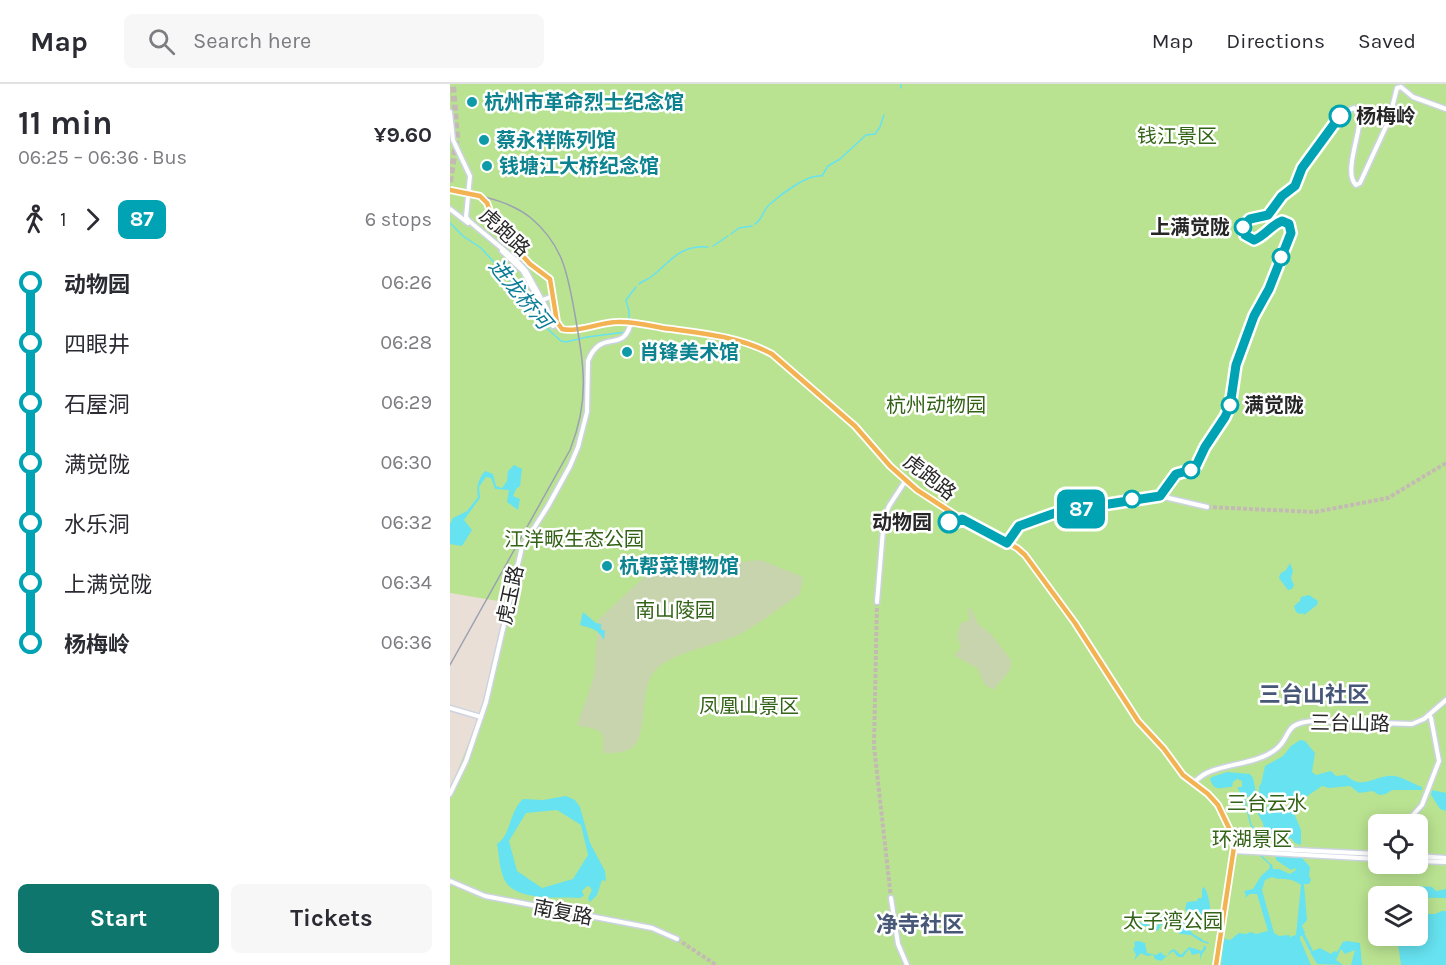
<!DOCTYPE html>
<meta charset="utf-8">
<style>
:root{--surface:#fff;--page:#f7f7f7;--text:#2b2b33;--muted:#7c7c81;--line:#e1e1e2;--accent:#0f766e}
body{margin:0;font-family:Karla,"Noto Sans SC",sans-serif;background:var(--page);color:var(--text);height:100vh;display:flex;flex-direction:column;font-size:22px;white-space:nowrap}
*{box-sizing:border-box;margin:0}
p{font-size:20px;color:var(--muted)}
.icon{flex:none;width:33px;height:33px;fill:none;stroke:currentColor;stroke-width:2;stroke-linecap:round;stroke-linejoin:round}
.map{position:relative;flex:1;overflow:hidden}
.details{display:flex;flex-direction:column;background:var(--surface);width:450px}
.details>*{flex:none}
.badge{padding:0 12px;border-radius:9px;font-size:21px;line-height:39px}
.fabs{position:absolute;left:918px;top:730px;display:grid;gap:12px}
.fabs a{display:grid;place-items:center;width:60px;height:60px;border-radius:9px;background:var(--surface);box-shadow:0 3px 15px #0003;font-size:30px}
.map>.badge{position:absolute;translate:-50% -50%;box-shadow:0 0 0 3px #fff}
.legs{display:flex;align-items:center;gap:9px;height:66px;padding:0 18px;font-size:20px}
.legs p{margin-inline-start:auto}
.overview{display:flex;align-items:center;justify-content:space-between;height:102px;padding:0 18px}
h1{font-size:33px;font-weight:700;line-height:45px}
.primary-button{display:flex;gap:12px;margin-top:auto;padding:12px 18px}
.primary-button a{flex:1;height:69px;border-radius:9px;background:var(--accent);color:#fff;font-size:24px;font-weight:700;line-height:69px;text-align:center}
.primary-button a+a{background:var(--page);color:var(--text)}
ul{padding:0 18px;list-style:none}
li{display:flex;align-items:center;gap:21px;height:60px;font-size:22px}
li i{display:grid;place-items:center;width:9px;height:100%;margin:0 8px;background:currentColor}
li i::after{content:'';width:15px;height:15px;margin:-8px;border:4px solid;border-radius:50%;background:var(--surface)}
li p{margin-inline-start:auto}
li:first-child i{background:linear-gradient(#0000 50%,currentColor 0)}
li:last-child i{background:linear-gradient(currentColor 50%,#0000 0)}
header{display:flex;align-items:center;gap:36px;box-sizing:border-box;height:84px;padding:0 30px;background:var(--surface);border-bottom:2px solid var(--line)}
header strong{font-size:28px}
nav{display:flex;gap:33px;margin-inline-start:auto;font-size:21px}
.search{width:420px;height:54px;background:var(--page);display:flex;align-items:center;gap:15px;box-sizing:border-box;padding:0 21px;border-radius:9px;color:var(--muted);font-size:22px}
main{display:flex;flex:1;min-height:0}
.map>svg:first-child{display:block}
.green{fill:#bae391;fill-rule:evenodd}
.cemetery{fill:#c7d4ae}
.water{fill:#66e2f0;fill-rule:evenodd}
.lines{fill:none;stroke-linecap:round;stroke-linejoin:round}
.stream{stroke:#66e2f0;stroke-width:1.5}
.canal{stroke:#66e2f0;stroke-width:3}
.secondary-tunnel{stroke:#c3bab4;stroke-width:4;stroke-dasharray:4 2;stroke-linecap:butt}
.highway-tunnel{stroke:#c3bab4;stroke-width:6;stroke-dasharray:6 3;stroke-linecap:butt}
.secondary-casing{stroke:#ccd3e0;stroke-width:7}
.primary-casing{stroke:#fff;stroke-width:8}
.secondary{stroke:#fff;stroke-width:4}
.primary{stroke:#f3b353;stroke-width:4.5}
.rail{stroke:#9aa1b2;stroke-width:1.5}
.primary-bridge-casing{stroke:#fff;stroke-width:8;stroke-linecap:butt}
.primary-bridge{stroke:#f3b353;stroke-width:4.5}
.line-1-casing{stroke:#fff;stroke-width:14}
.line-1{stroke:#00a3b4;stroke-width:9}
.culture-dot{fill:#0f9aa8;stroke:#fff;stroke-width:2}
.stop-1-dot{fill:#fff;stroke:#00a3b4;stroke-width:3}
.labels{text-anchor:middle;stroke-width:5;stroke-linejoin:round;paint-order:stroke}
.culture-label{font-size:20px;font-weight:bold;fill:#0d838f;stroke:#fff;text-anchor:start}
.stop-label{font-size:20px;font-weight:bold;fill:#262626;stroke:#fff;text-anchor:start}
.park-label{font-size:20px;fill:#336317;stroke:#fff}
.street-label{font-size:20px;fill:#262626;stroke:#fff}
.water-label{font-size:21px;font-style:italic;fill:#0a7d96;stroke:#fff}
.quarter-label{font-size:22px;font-weight:bold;fill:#475777;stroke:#fff}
</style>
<header>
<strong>Map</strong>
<div class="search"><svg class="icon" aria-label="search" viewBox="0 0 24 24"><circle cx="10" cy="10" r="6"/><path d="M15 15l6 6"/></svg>Search here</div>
<nav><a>Map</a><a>Directions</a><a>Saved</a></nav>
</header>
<main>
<section class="details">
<div class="overview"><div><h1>11 min</h1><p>06:25 – 06:36 · Bus</p></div><b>¥9.60</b></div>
<div class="legs"><svg class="icon" aria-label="walk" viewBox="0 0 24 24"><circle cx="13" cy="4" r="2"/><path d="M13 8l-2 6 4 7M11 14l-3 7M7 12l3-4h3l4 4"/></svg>1<svg class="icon" aria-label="forward" viewBox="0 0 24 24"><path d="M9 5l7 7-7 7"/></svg><b class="badge" style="background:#00a3b4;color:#fff">87</b><p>6 stops</p></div>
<ul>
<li><i style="color:#00a3b4"></i><b>动物园</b><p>06:26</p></li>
<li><i style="color:#00a3b4"></i><span>四眼井</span><p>06:28</p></li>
<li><i style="color:#00a3b4"></i><span>石屋洞</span><p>06:29</p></li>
<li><i style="color:#00a3b4"></i><span>满觉陇</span><p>06:30</p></li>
<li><i style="color:#00a3b4"></i><span>水乐洞</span><p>06:32</p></li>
<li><i style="color:#00a3b4"></i><span>上满觉陇</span><p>06:34</p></li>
<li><i style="color:#00a3b4"></i><b>杨梅岭</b><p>06:36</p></li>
</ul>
<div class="primary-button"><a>Start</a><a>Tickets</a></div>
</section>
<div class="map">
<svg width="996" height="881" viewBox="0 0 996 881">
<rect width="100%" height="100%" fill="#eadfd7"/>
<path class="green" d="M0 0H996V881H0V705L33 624 60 519 0 509ZM928 741H968V780H928ZM928 813H968V852H928Z"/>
<g class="cemetery">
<path d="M311 476 353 493 350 510C331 523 312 538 292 549 270 561 219 568 204 588 190 605 197 650 184 662 177 669 163 669 153 669V651L148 646 127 641 144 593 148 536 210 478 253 486H270L271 480Z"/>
<path d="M521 524 528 540 541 550 561 576 560 586 543 606 534 600 528 585 504 571 511 564 507 551 511 539 520 536 518 525Z"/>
</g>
<g class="water">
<path d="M64 381 72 385 70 402 66 405 63 412 70 415 68 426 57 418 59 406 45 405 41 394 36 393 29 403 30 414 14 436 22 446 12 462 0 460V440L3 434 17 427 28 413C26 404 28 395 35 387L43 390 46 402 52 404 57 397 58 387Z"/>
<path d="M840 479 843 487 841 494 844 501 842 505 838 506 829 494 830 490 836 486Z"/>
<path d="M859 511 868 517 867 521 854 531 853 529 850 530 846 528 844 522 850 517 851 513Z"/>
<path d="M133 528 146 539 151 540V545L155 547 154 556C147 544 142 545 130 541Z"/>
<path d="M850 656 855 657 865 669 862 688 866 691 881 687 886 692 896 691C913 708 925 690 945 692 952 693 964 700 972 703V706H942L936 710 929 711 923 707 909 709 900 702 879 704 872 702 853 715 849 713 842 717 835 714 833 716 829 714 823 715V720L826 722H841L851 746V761L845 759 841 754 829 760 828 771 832 773 852 774 860 783 859 792 861 796 859 800H854L857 836 852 842 855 848 854 852H850V855L861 881H771L774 855 780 856 789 849 796 850 801 848 806 850 818 847 807 810H800L795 814 796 811 794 807 803 805 811 792 819 785 820 781 822 780 823 785H829L840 790 846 786 845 784 841 786 826 776 825 759 820 752 815 753 813 739 805 725 818 723V717L814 711 809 710V702L811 700 815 682 833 672 841 662ZM822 793C833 798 837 791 851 801L846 851 840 853 839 851 829 852 824 849 812 806 815 796Z"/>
<path d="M777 688 800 690 803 694 806 708 796 714 792 712 787 703H792V697L787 695 783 698 782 703C772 702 765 710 760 695L762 693Z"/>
<path d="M982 706 996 709V727L990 725 981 711Z"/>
<path d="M116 712 125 716 130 723 140 759 155 787 156 797 152 796 147 811 140 818 138 814 142 806 139 802 136 803 132 807 134 812 129 814C108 813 60 818 53 792 49 782 49 770 47 760 62 750 58 729 73 715L93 716ZM107 726 131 741 138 771 123 795 92 804 67 787 59 757 76 729Z"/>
<path d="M967 802 982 803 986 807 996 805V814L935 813 930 808 931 806 937 811 950 812 957 805Z"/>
<path d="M754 803C759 809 762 830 760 838L748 846 756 836 750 829 745 834 737 832 733 838 743 850 752 855V858L741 851 730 850 715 839 711 841 708 847 699 842H690L686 837 706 843 712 837 708 832 713 833 716 831V837L724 842 726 838 730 841 738 830 735 825 737 818 747 817 748 814H752V805Z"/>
<path d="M992 827H996V881H951L947 852H968V830H985Z"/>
<path d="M688 857 695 859 697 869 706 871 711 868 713 871 717 872 720 867 724 865 731 871 739 863 752 867 754 862H756V865L752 870 750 876V869L742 871 739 865 733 873H728L723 867 711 877 705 875 703 871 697 872 691 869 684 876 686 871 683 865 685 862 684 858Z"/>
<path d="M897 857 910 859 912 881H901L905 866 895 870 891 865 886 876 893 881 867 880 860 868 870 864 881 870 884 867 887 868 893 858Z"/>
</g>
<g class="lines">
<g class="stream">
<path d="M451 0V4"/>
<path d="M0 139 13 152 31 164 72 209 76 219 90 238 111 257 116 258 137 253 176 248"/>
<path d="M305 140C313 135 313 126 319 121 330 111 357 90 372 92L378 82 390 75 416 51 425 50 430 43 434 31"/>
<path d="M281 150 289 144 302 142"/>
<path d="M263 162 278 152"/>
<path d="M189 200C192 197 197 196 201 193 221 178 228 161 258 163"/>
<path d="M179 236V227L176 216 186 203"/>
<path d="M794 713 801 741 806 747 807 764"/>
<path d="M809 770 821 781"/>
<path d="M752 857 758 859"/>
</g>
<path class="canal" d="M854 852 861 866"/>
<g class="secondary-tunnel">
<path d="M757 423 865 428 938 414 996 379"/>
<path d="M427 518 424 662 441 814"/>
<path d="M227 855 266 881"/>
</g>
<path class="highway-tunnel" d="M0 98 7 53 3 0"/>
<g class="secondary-casing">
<g id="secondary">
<path d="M0 28 3 56 20 92 16 133 19 137 67 177 76 187 105 240 112 245"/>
<path d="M0 125 18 139"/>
<path d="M52 167 73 187 103 242"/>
<path d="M90 217 103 212"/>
<path d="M710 412 726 390 741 385 746 382 755 363 775 333 780 322 786 281 804 232 817 210 829 177 837 161 841 149 840 143 836 138 832 137 810 154 800 155 793 148 795 139 800 135 815 133 820 130 832 112 845 102 852 84 883 41 895 28 904 24 910 31C911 49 893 89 906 101L910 99 939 36 947 4 951 3 963 13 996 25"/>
<path d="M557 459 569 442 608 428 710 412 757 423"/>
<path d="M427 518 434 434 439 422 456 396"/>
<path d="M0 624 31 633"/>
<path d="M743 699C748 695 753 690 759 688 780 679 806 680 825 666 843 653 831 639 864 637L962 640 974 635 996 616"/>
<path d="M0 710 16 677 36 618 72 463 98 422 120 382 128 363 137 328 138 277C151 243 174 271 181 238"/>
<path d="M954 741 972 721 989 677 981 634 979 631"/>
<path d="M784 763 928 770"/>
<path d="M784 767 928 775"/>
<path d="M968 772 996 774"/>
<path d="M968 777 996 778"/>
<path d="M0 797 35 812 202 844 227 855"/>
<path d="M441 814 448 860 457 881"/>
</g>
</g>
<g class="primary-casing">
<path id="primary" d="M37 119 46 143 80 180 100 195 107 238 112 245C127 249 151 238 167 238 182 237 198 241 213 244 249 249 289 252 322 270L405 342 440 382 467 406 507 432 567 464 575 471 625 539 688 637 714 665 733 691 758 710 768 721 779 744 784 763 766 881"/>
</g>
<use href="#secondary" class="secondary"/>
<use href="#primary" class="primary"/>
<path class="rail" d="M0 105C27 111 59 116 81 134 114 162 118 192 125 231 134 282 140 316 120 366L0 581"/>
<g class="primary-bridge-casing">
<path id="primary-bridge" d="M0 106 30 112 37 119"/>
</g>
<use href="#primary-bridge" class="primary-bridge"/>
</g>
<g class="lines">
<g class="line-1-casing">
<path id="line-1" d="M499 438H507L512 435 557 459 569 442 591 434 608 428 710 412 726 390 741 386 746 382 755 363 775 333 780 322 786 281 804 232 819 205 841 149 839 140 832 137C821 141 815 152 804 156L795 151 794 141 800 135 818 131 832 112 845 102 852 84 890 32"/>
</g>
<use href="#line-1" class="line-1"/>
</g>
<g class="culture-dot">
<circle cx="22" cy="18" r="6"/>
<circle cx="34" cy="56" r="6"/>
<circle cx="37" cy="82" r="6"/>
<circle cx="177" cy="268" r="6"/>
<circle cx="157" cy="482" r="6"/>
</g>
<g class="stop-1-dot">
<circle cx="890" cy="32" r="10"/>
<circle cx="793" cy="143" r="8"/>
<circle cx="831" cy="173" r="8"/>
<circle cx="780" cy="321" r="8"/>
<circle cx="741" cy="386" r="8"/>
<circle cx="682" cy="415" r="8"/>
<circle cx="499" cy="438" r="10"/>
</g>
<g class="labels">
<g class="culture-label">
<text x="34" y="25">杭州市革命烈士纪念馆</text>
<text x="46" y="63">蔡永祥陈列馆</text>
<text x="49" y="89">钱塘江大桥纪念馆</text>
<text x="189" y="275">肖锋美术馆</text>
<text x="169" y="489">杭帮菜博物馆</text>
</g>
<g class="stop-label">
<text x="906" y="39">杨梅岭</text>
<text x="780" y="150" text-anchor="end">上满觉陇</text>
<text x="794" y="328">满觉陇</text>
<text x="482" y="445" text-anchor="end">动物园</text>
</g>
<g class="park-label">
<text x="727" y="59">钱江景区</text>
<text x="486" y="328">杭州动物园</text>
<text x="124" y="462">江洋畈生态公园</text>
<text x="225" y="533">南山陵园</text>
<text x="299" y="629">凤凰山景区</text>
<text x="817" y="726">三台云水</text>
<text x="802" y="762">环湖景区</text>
<text x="723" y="844">太子湾公园</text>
</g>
<g class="street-label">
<text transform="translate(55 148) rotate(43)" y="7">虎跑路</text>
<text transform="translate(480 393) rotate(38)" y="7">虎跑路</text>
<text transform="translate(60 511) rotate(-78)" y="7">虎玉路</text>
<text transform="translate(900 639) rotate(1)" y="7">三台山路</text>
<text transform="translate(113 828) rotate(11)" y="7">南复路</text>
</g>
<g class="water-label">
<text transform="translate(70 210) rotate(50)" y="7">进龙桥河</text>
</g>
<g class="quarter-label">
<text x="864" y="618">三台山社区</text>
<text x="470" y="848">净寺社区</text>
</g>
</g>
</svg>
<div class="fabs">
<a><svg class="icon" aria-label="locate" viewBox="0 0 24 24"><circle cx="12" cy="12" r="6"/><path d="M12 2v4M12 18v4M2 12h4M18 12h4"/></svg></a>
<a><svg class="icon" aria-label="layers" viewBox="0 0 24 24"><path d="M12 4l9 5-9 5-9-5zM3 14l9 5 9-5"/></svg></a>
</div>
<b class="badge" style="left:631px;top:425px;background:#00a3b4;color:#fff">87</b>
</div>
</main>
